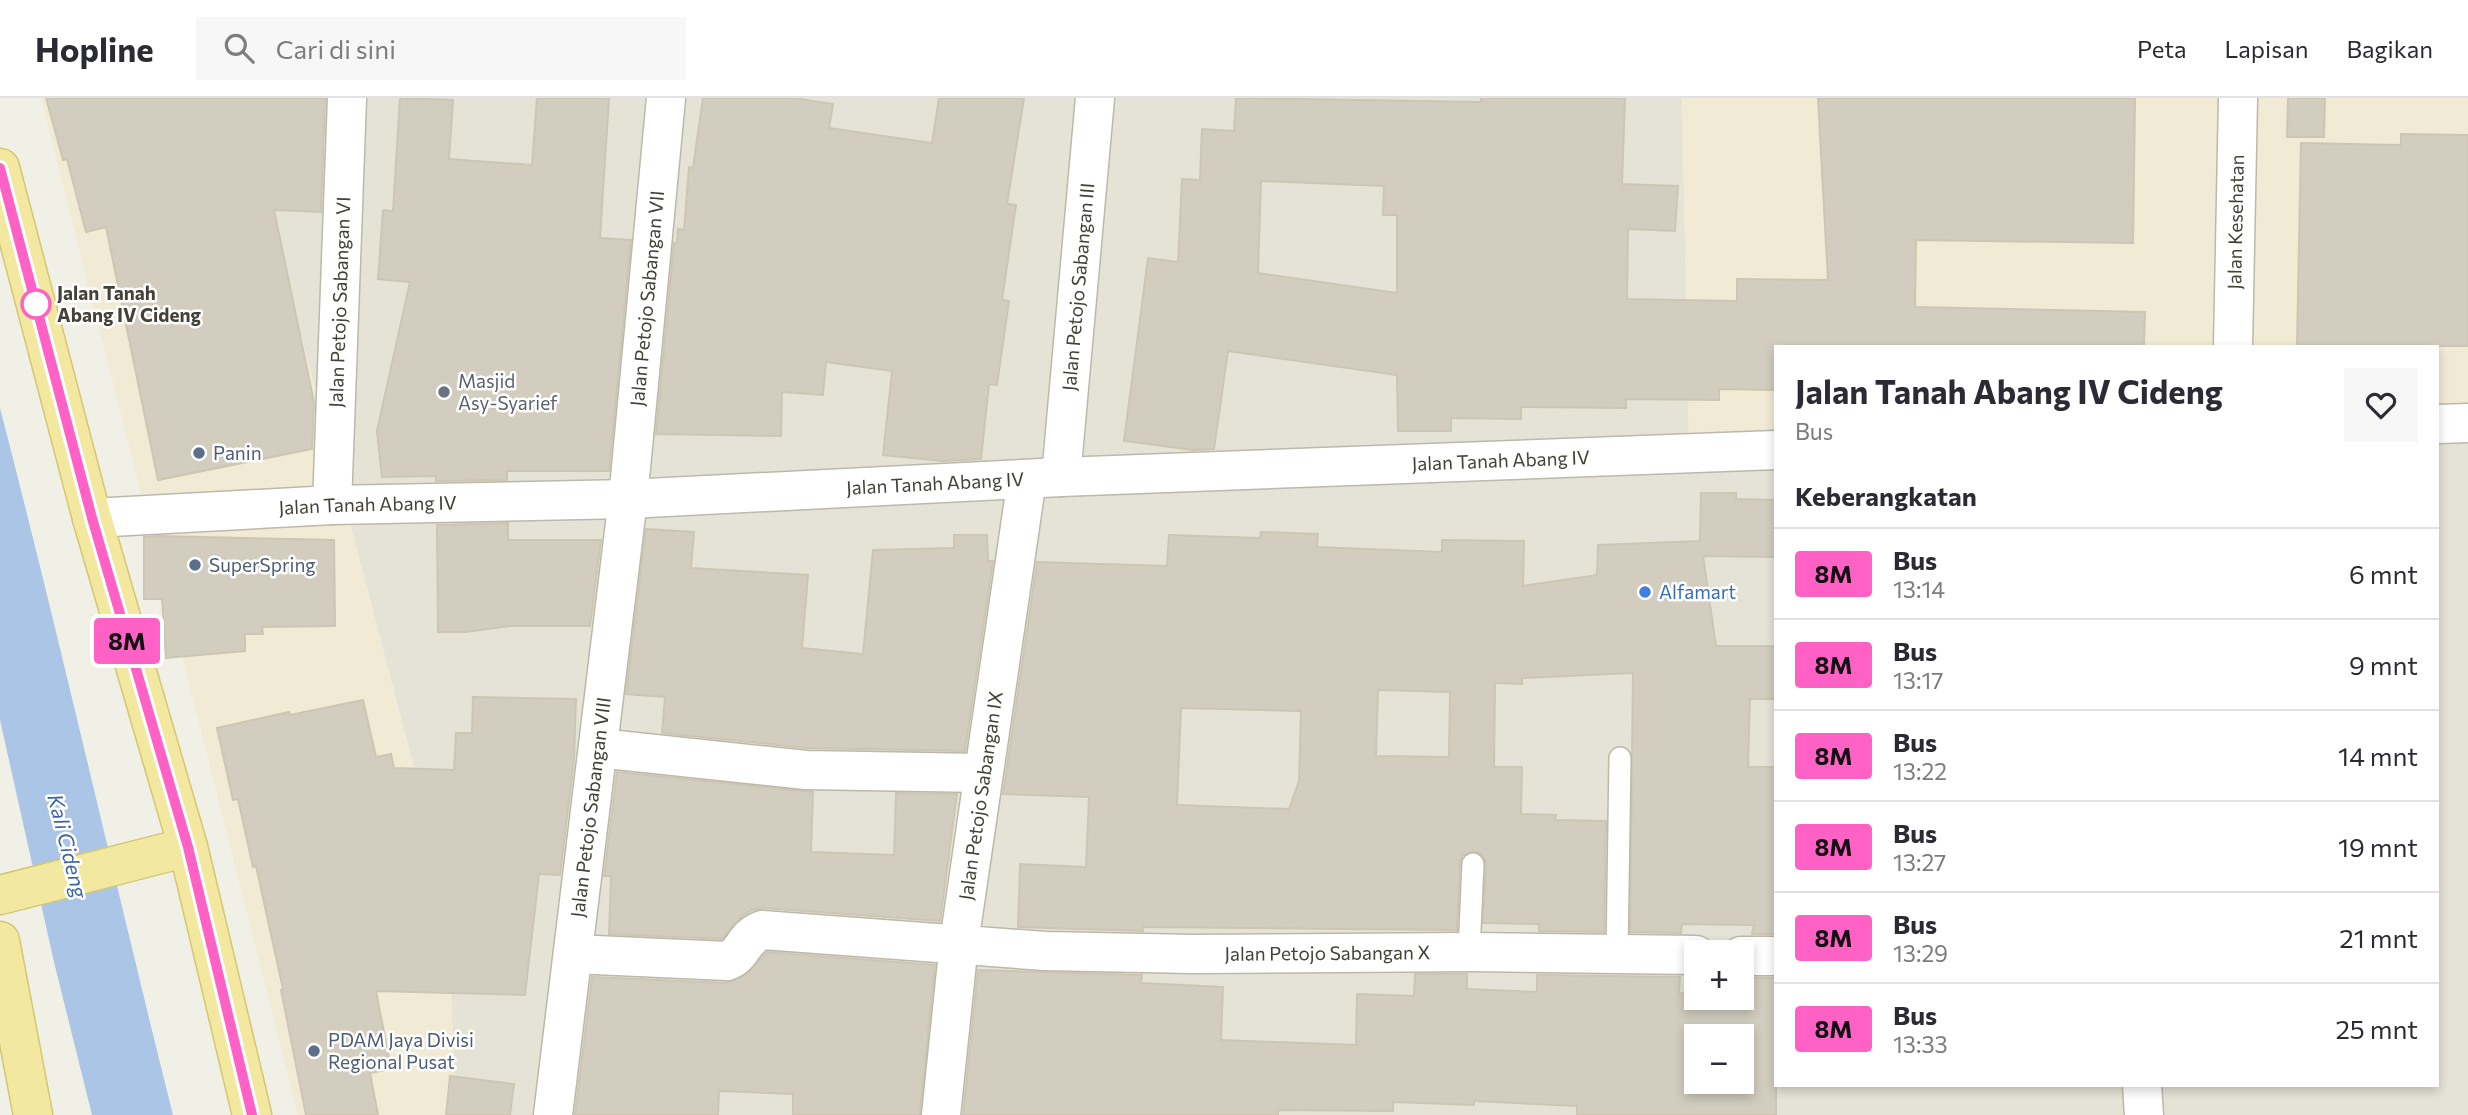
<!DOCTYPE html>
<html lang="id">
<meta charset="utf-8">
<style>
:root{--surface:#fff;--page:#f7f7f7;--text:#2b2b33;--muted:#7c7c81;--line:#e1e1e2}
body{margin:0;font-family:Commissioner,sans-serif;background:var(--page);color:var(--text);height:100vh;display:flex;flex-direction:column;font-size:26px;white-space:nowrap}
*{box-sizing:border-box;margin:0}
p{font-size:23px;color:var(--muted)}
.icon{flex:none;width:38px;height:38px;fill:none;stroke:currentColor;stroke-width:2;stroke-linecap:round;stroke-linejoin:round}
.map{position:relative;flex:1;overflow:hidden}
.side{position:absolute;left:1774px;top:247px;width:665px;height:742px;display:flex;flex-direction:column;background:var(--surface);border-radius:0px;box-shadow:0 4px 10px #0003}
.side>*{flex:none}
.badge{padding:0 14px;border-radius:5px;font-size:24px;line-height:46px}
.buttons{position:absolute;left:1684px;top:842px;display:grid;gap:14px}
.buttons a{display:grid;place-items:center;width:70px;height:70px;border-radius:0px;background:var(--surface);box-shadow:0 4px 10px #0003;font-size:35px}
.map>.badge{position:absolute;translate:-50% -50%;box-shadow:0 0 0 4px #fff}
h2{padding:0 21px;font-size:26px;line-height:63px}
.round{display:grid;place-items:center;flex:none;width:74px;height:74px;border-radius:0px;background:var(--page)}
.overview{display:flex;align-items:center;justify-content:space-between;height:119px;padding:0 21px}
h1{font-size:33px;font-weight:700;line-height:52px}
ul{padding:0;list-style:none}
li{display:flex;align-items:center;gap:21px;height:91px;padding:0 21px;border-top:2px solid var(--line)}
li div{flex:1}
li b{display:block;font-size:26px}
li em{font-style:normal}
li .badge{min-width:77px;font-weight:700;text-align:center}
header{display:flex;align-items:center;gap:42px;box-sizing:border-box;height:98px;padding:0 35px;background:var(--surface);border-bottom:2px solid var(--line)}
header strong{font-size:33px}
nav{display:flex;gap:38px;margin-inline-start:auto;font-size:24px}
.search{width:490px;height:63px;background:var(--page);display:flex;align-items:center;gap:18px;box-sizing:border-box;padding:0 24px;border-radius:0px;color:var(--muted);font-size:26px}
.map>svg:first-child{display:block}
.residential{fill:#e5e3d6;fill-rule:evenodd}
.commercial{fill:#f1ead5}
.water{fill:#abc5e7}
.building{fill:#d2cdbe;stroke:#ccc6b2;stroke-width:2;fill-rule:evenodd}
.lines{fill:none;stroke-linecap:round;stroke-linejoin:round}
.service-casing{stroke:#bcb9ab;stroke-width:24}
.minor-casing{stroke:#bcb9ab;stroke-width:41}
.primary-casing{stroke:#d5c772;stroke-width:41}
.service{stroke:#fff;stroke-width:21}
.minor{stroke:#fff;stroke-width:38}
.primary{stroke:#f2e8a0;stroke-width:38}
.line-casing{stroke:#fff;stroke-width:16}
.line{stroke:#ff61c5;stroke-width:10}
.stop-dot{fill:#fff;stroke:#ff61c5;stroke-width:3.5}
.worship-dot{fill:#6b7280;stroke:#fff;stroke-width:2.5}
.service-dot{fill:#5c6f8a;stroke:#fff;stroke-width:2.5}
.shop-dot{fill:#3f7fe0;stroke:#fff;stroke-width:2.5}
.labels{text-anchor:middle;stroke-width:5;stroke-linejoin:round;paint-order:stroke}
.street-label{font-size:19px;fill:#444137;stroke:#fff}
.stop-label{font-size:19px;font-weight:bold;fill:#444137;stroke:#fff;text-anchor:start}
.worship-label{font-size:19px;fill:#5b616d;stroke:#fff;text-anchor:start}
.service-label{font-size:19px;fill:#4e5e75;stroke:#fff;text-anchor:start}
.shop-label{font-size:19px;fill:#366cbe;stroke:#fff;text-anchor:start}
.water-label{font-size:21px;font-style:italic;fill:#3d67a3;stroke:#fff}
</style>
<header>
<strong>Hopline</strong>
<div class="search"><svg class="icon" aria-label="search" viewBox="0 0 24 24"><circle cx="10" cy="10" r="6"/><path d="M15 15l6 6"/></svg>Cari di sini</div>
<nav><a>Peta</a><a>Lapisan</a><a>Bagikan</a></nav>
</header>
<div class="map">
<svg width="2468" height="1017" viewBox="0 0 2468 1017">
<rect width="100%" height="100%" fill="#f1f0e7"/>
<path class="residential" d="M239 0H1682L1689 342H1776V987H2438V339H2468V1017H456L447 796ZM1696 854H1741V900H1696ZM1696 938H1741V984H1696Z"/>
<g class="commercial">
<path d="M41 0H239L447 796 456 1017H298Z"/>
<path d="M1682 0H2468V339H2438V248H1776V342L1689 343Z"/>
</g>
<path class="water" d="M0 310C61 545 114 782 173 1017H92L54 864 0 622Z"/>
<g class="building">
<path d="M46 0H325L321 114 274 112 314 304 312 351 158 382 106 129 86 134 67 61 63 62Z"/>
<path d="M400 0 453 2 449 61 532 67 537 0H609L600 140 631 142 609 373H507V382L436 383V378L382 379 377 333 410 184 378 181 383 112 393 113Z"/>
<path d="M703 0H793L833 6 829 30 932 45 939 0H1024L1007 106 1016 107 1002 202 1009 203 997 287 989 286 981 361 943 363 883 357 892 273 826 264 823 297 782 294 781 338 656 336 674 145H677L678 131 684 132 689 69 693 70Z"/>
<path d="M1236 0 1481 4V0H1625L1622 86 1678 88 1675 133 1628 131 1627 201 1737 203V181L1828 182 1818 0H2135L2133 145 1916 142 1915 209 2145 214 2144 248H1776V292L1719 291V302L1626 301V310L1521 309V321L1451 320V333H1398L1397 277 1228 253 1214 351 1193 352 1124 343 1148 160 1178 164 1182 81 1200 82 1202 31 1234 33ZM1261 83 1384 88 1383 117H1397V195L1258 175Z"/>
<path d="M2288 0H2325L2324 39H2287Z"/>
<path d="M2401 36 2468 37V248H2297L2301 45 2401 47Z"/>
<path d="M1701 395H1736V401L1776 402V459L1703 458 1716 548H1776V601H1750L1748 669H1776V836H1752L1754 827 1682 826 1681 835 1630 834 1633 575 1522 580V586L1495 585 1494 669H1522L1521 716 1556 717 1555 722 1606 723 1604 834 1539 833V826L1483 825 1486 766 1481 755 1473 753 1462 758 1460 765 1457 832 1143 829V833L1018 829 1020 766 1086 769 1089 699 1003 696 1037 464 1167 468 1169 437 1260 440 1261 434 1318 436 1317 449 1442 454V442L1524 443 1523 488 1597 477 1598 447 1700 443ZM1378 592 1450 594 1449 659 1376 658ZM1181 610 1301 613 1299 683 1289 711 1177 707Z"/>
<path d="M508 425V442H601L590 528H509L466 534H438L437 427Z"/>
<path d="M646 431 694 434 691 470 808 477 802 550 863 556 873 452 954 450V437H987L988 463H993L965 653 807 650 662 635 665 599 626 596Z"/>
<path d="M158 438 334 442 335 528 262 529 263 536H245V553L166 560 162 501H144V439Z"/>
<path d="M473 599 576 601 574 661 560 777 539 776 525 897 376 893 391 971 370 975 378 1017H306L281 892 283 891 256 768 253 769 238 701 233 702 217 630 289 614 290 617 363 602 376 659 391 656 394 670 454 672 456 635H472Z"/>
<path d="M617 674 813 694 811 754 894 757 896 695 957 696 940 823 764 810 752 812 742 818 722 841 609 836 611 778H604Z"/>
<path d="M767 854 935 867 920 1017H793V996L719 993 718 1017H575L592 879 727 885 746 877Z"/>
<path d="M978 872 1142 877 1141 885 1223 889 1221 942 1356 947 1357 896 1414 898 1415 876H1467V891L1537 894V877L1680 879 1679 895 1696 896V900H1741L1744 880H1776V1017H1577V1008L1474 1003V1007L1393 1004V1013L1278 1012V1017H963ZM1696 938H1741V984H1696Z"/>
<path d="M450 978 514 986 510 1017H446Z"/>
</g>
<g class="lines">
<g class="service-casing">
<g id="service">
<path d="M1469 854 1473 766"/>
<path d="M1617 856 1620 660"/>
</g>
</g>
<g class="minor-casing">
<g id="minor">
<path id="s1" d="M2233 248 2238 0"/>
<path d="M2438 326 2468 325"/>
<path id="s2" d="M1061 379 1095 0"/>
<path id="s3" d="M332 407 347 0"/>
<path id="s4" d="M92 420 332 407 628 401 1061 379 1776 352"/>
<path d="M598 650 806 672 983 675"/>
<path id="s5" d="M573 856 727 863C743 858 743 839 762 832L1045 853 1192 856 1469 854 1696 857"/>
<path d="M1741 858H1776"/>
<path d="M2142 987 2144 1017"/>
<path id="s6" d="M553 1017 628 401 666 0"/>
<path id="s7" d="M941 1017 959 845 1027 381"/>
</g>
</g>
<g class="primary-casing">
<g id="primary">
<path d="M0 70 92 420 188 749 252 1017"/>
<path d="M0 797 188 749"/>
<path d="M0 843 33 1017"/>
</g>
</g>
<use href="#service" class="service"/>
<use href="#minor" class="minor"/>
<use href="#primary" class="primary"/>
</g>
<g class="lines">
<g class="line-casing">
<path id="line" d="M0 70 92 420 188 749 252 1017"/>
</g>
<use href="#line" class="line"/>
</g>
<circle class="stop-dot" cx="36" cy="206" r="14"/>
<circle class="worship-dot" cx="444" cy="294" r="7"/>
<g class="service-dot">
<circle cx="199" cy="355" r="7"/>
<circle cx="195" cy="467" r="7"/>
<circle cx="314" cy="953" r="7"/>
</g>
<circle class="shop-dot" cx="1645" cy="494" r="7"/>
<g class="labels">
<g class="street-label">
<text dy="7" stroke="none"><textPath href="#s1" startOffset="124">Jalan Kesehatan</textPath></text>
<text dy="7" stroke="none"><textPath href="#s2" startOffset="191">Jalan Petojo Sabangan III</textPath></text>
<text dy="7" stroke="none"><textPath href="#s6" startOffset="822">Jalan Petojo Sabangan VII</textPath></text>
<text dy="7" stroke="none"><textPath href="#s3" startOffset="203">Jalan Petojo Sabangan VI</textPath></text>
<text dy="7" stroke="none"><textPath href="#s4" startOffset="1410">Jalan Tanah Abang IV</textPath></text>
<text dy="7" stroke="none"><textPath href="#s4" startOffset="844">Jalan Tanah Abang IV</textPath></text>
<text dy="7" stroke="none"><textPath href="#s4" startOffset="276">Jalan Tanah Abang IV</textPath></text>
<text dy="7" stroke="none"><textPath href="#s7" startOffset="322">Jalan Petojo Sabangan IX</textPath></text>
<text dy="7" stroke="none"><textPath href="#s6" startOffset="310">Jalan Petojo Sabangan VIII</textPath></text>
<text dy="7" stroke="none"><textPath href="#s5" startOffset="768">Jalan Petojo Sabangan X</textPath></text>
</g>
<g class="stop-label">
<text x="57" y="202">Jalan Tanah<tspan x="57" dy="22">Abang IV Cideng</tspan></text>
</g>
<g class="worship-label">
<text x="458" y="290">Masjid<tspan x="458" dy="22">Asy-Syarief</tspan></text>
</g>
<g class="service-label">
<text x="213" y="362">Panin</text>
<text x="209" y="474">SuperSpring</text>
<text x="328" y="949">PDAM Jaya Divisi<tspan x="328" dy="22">Regional Pusat</tspan></text>
</g>
<g class="shop-label">
<text x="1659" y="501">Alfamart</text>
</g>
<g class="water-label">
<text transform="translate(67 748) rotate(76)" y="7">Kali Cideng</text>
</g>
</g>
</svg>
<div class="buttons">
<a>+</a>
<a>−</a>
</div>
<b class="badge" style="left:127px;top:543px;background:#ff61c5;color:#111">8M</b>
<section class="side">
<div class="overview"><div><h1>Jalan Tanah Abang IV Cideng</h1><p>Bus</p></div><a class="round"><svg class="icon" aria-label="heart" viewBox="0 0 24 24"><path d="M12 20l-8-8c-3-5 5-10 8-4 3-6 11-1 8 4z"/></svg></a></div>
<h2>Keberangkatan</h2>
<ul>
<li><span class="badge" style="background:#ff61c5;color:#111">8M</span><div><b>Bus</b><p>13:14</p></div><em>6 mnt</em></li>
<li><span class="badge" style="background:#ff61c5;color:#111">8M</span><div><b>Bus</b><p>13:17</p></div><em>9 mnt</em></li>
<li><span class="badge" style="background:#ff61c5;color:#111">8M</span><div><b>Bus</b><p>13:22</p></div><em>14 mnt</em></li>
<li><span class="badge" style="background:#ff61c5;color:#111">8M</span><div><b>Bus</b><p>13:27</p></div><em>19 mnt</em></li>
<li><span class="badge" style="background:#ff61c5;color:#111">8M</span><div><b>Bus</b><p>13:29</p></div><em>21 mnt</em></li>
<li><span class="badge" style="background:#ff61c5;color:#111">8M</span><div><b>Bus</b><p>13:33</p></div><em>25 mnt</em></li>
</ul>
</section>
</div>
